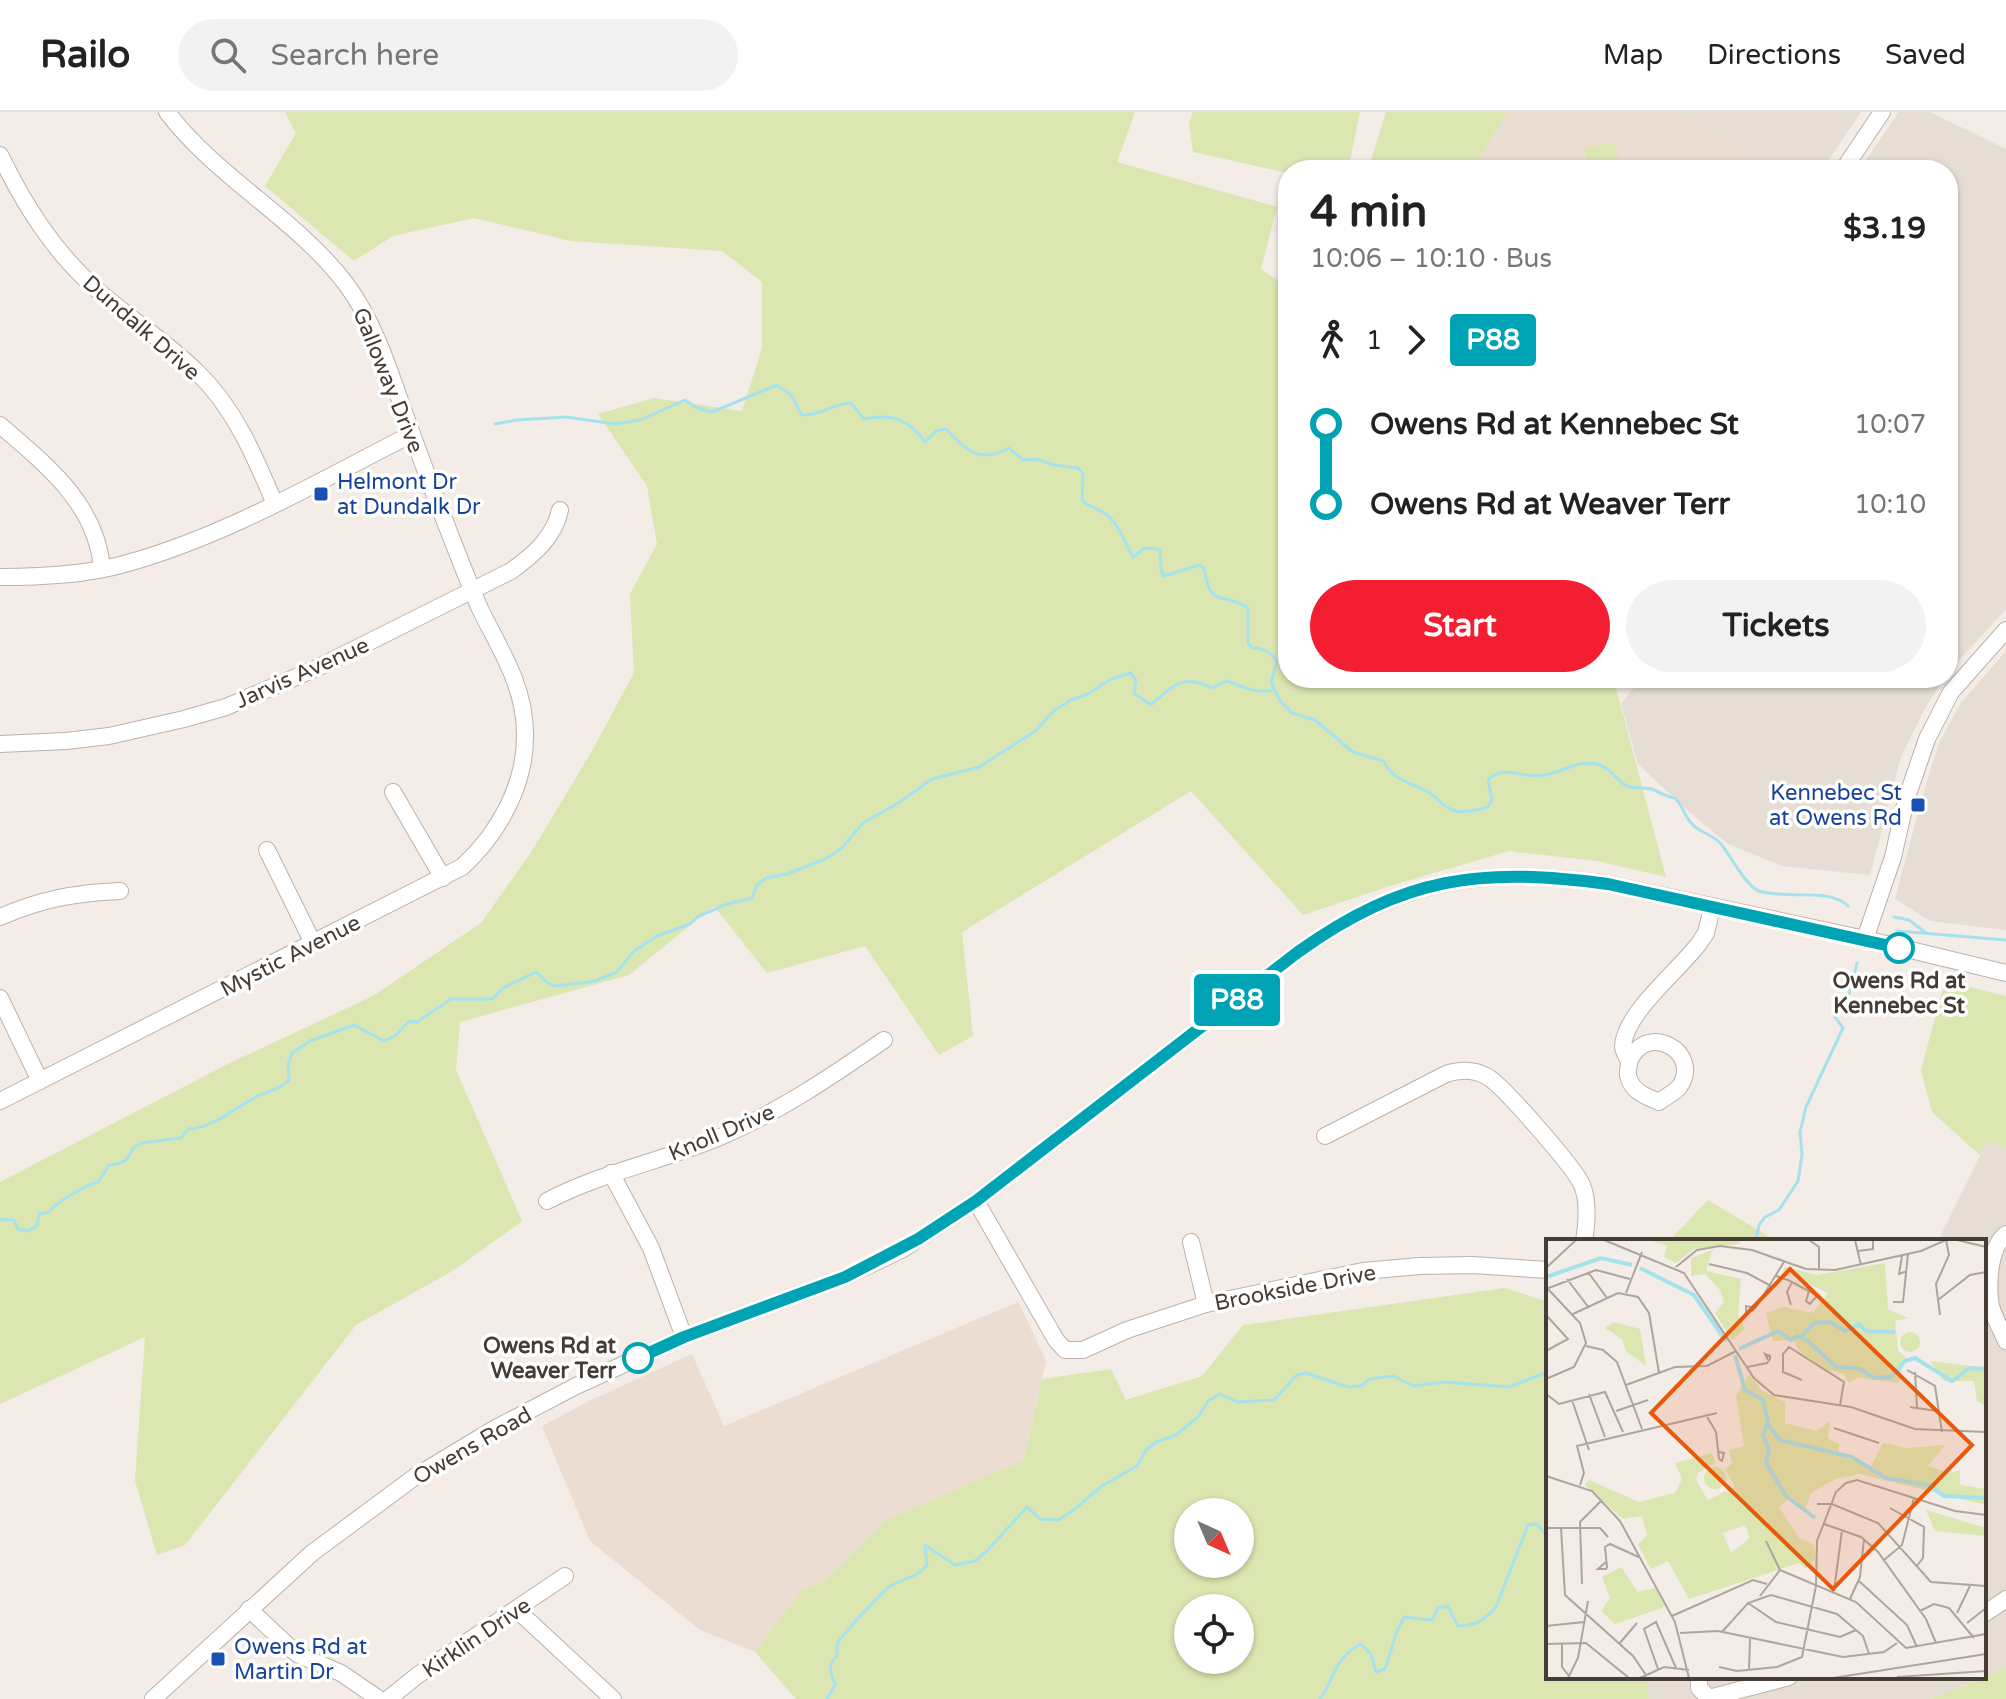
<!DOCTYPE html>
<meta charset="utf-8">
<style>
:root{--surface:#fff;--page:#f2f2f2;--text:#222;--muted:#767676;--line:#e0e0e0;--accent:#f31e32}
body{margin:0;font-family:"Varela Round",sans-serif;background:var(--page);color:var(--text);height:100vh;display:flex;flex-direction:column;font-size:30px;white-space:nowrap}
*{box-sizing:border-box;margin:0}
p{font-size:26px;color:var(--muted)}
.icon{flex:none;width:44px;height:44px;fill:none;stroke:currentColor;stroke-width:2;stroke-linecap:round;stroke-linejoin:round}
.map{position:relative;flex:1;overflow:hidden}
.side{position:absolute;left:1278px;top:48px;width:680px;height:528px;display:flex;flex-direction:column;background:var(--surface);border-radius:32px;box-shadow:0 2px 6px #0004}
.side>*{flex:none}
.badge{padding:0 16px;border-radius:6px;font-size:28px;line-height:52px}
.needle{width:52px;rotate:136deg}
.fabs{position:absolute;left:1174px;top:1386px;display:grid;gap:16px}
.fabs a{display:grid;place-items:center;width:80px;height:80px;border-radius:50%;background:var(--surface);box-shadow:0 2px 6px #0004;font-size:40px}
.map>.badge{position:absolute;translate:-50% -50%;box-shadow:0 0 0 4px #fff}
.legs{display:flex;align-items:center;gap:12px;height:88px;padding:0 32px;font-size:26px}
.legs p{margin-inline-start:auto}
.overview{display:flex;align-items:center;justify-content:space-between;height:136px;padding:0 32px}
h1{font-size:44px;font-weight:700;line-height:60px}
.cta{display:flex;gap:16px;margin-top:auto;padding:16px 32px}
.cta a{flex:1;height:92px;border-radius:48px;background:var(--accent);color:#fff;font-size:32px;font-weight:700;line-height:92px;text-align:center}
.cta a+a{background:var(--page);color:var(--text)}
ul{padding:0 32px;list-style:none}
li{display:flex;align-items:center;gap:28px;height:80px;font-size:30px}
li i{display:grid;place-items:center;width:12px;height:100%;margin:0 10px;background:currentColor}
li i::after{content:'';width:20px;height:20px;margin:-10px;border:6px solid;border-radius:50%;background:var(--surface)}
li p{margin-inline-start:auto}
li:first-child i{background:linear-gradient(#0000 50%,currentColor 0)}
li:last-child i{background:linear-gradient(currentColor 50%,#0000 0)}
header{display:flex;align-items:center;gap:48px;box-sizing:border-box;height:112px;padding:0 40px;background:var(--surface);border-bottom:2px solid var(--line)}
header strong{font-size:38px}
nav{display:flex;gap:44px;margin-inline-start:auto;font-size:28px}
.search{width:560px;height:72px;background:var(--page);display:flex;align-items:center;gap:20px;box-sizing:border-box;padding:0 28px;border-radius:44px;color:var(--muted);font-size:30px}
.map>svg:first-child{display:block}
.residential{fill:#e6ddd5}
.education{fill:#ebddd1}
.green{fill:#dbe6b1;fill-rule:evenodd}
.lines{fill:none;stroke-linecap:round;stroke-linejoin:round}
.stream{stroke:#a5e2ee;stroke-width:3}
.minor-casing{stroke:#beb2aa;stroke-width:18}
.minor{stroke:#fff;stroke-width:16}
.line-1-casing{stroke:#fff;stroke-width:18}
.line-1{stroke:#00a3b4;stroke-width:12}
.transit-dot{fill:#1a4fb4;stroke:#fff;stroke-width:3}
.stop-1-dot{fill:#fff;stroke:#00a3b4;stroke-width:4}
.labels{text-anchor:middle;stroke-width:7;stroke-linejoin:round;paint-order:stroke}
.street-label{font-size:22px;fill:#453c36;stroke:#fff}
.transit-label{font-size:22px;fill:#164399;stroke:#fff;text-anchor:start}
.stop-label{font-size:22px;font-weight:bold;fill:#453c36;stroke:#fff}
.inset-river{fill:none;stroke:#a5e2ee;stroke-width:4}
.inset-road{fill:none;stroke:#ada6a0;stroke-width:2}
.view{fill:#e8590c;fill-opacity:0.15;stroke:#e8590c;stroke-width:4}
.inset-edge{fill:none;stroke:#453c36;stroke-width:4}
</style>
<header>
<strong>Railo</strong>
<div class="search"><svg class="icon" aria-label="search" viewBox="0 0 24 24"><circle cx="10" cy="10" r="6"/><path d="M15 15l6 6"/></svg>Search here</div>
<nav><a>Map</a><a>Directions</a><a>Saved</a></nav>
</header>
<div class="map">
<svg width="2006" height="1587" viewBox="0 0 2006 1587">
<rect width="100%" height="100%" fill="#f3ece7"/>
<g class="residential">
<path d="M1674 0H1861L1822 58H1788Z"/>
<path d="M1899 0H1930L2006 37V497L1948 560V58H1859Z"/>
<path d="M2006 539V818L1930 809 1895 787 1924 679 1939 631 1961 591Z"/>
<path d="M1642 566H1944L1924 598 1901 645 1870 763 1782 754 1728 732 1688 699 1638 652 1621 592Z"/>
<path d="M1987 1030 2006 1035V1556L1931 1587H1649L1646 1565H1984V1129H1938Z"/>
</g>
<g class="education">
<path d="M1508 0H1674L1788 58H1471Z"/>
<path d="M1018 1190 1046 1248 1023 1348 886 1408 823 1470 803 1477 755 1540 700 1518 590 1429 542 1314 591 1288 692 1242 724 1314Z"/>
</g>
<g class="green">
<path d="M285 0H1135L1117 50 1277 95 1261 157 1288 176V566H1608L1615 572 1666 765 1597 749 1509 739 1393 773 1303 803 1191 679 962 820 973 924 939 943 865 834 767 861 714 794 629 863 460 910 456 958 522 1109 454 1158 356 1213 185 1433 157 1443 135 1369 145 1225 0 1292V1070L228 952 373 884 481 811 532 739 592 639 634 561 630 482 657 432 647 374 598 302 654 286 742 299 762 236V170L722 139 571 129 474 106 393 124 354 149 265 74 296 21Z"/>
<path d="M1193 0H1360L1348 58H1288V61L1193 40 1189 11Z"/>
<path d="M1386 0H1508L1471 58H1368Z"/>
<path d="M1614 30 1620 58H1588L1584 36Z"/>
<path d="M1945 869 2006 884V1035L1987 1030 1980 1043 1932 1000 1921 958Z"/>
<path d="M1708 1088 1776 1129H1669Z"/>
<path d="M1505 1176 1548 1190V1565H1646L1649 1587H796L755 1540 803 1477 823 1470 886 1408 1023 1348 1042 1267 1111 1257 1126 1288 1202 1264 1243 1213ZM1240 1400V1452H1188V1400ZM1240 1496V1548H1188V1496Z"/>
<path d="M2006 1556V1587H1931Z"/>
</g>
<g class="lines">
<g class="stream">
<path d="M495 312 517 308 566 305 615 312 640 308 685 288 697 296 712 300 777 273 791 283 802 303C820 304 834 291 851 291L864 307C891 301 910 308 925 330L936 319 946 317C966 337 978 353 1009 336L1023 348 1037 347 1054 353 1078 356 1083 362 1082 388C1089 396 1096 395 1104 401 1120 412 1124 430 1133 445L1145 436 1160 437 1161 458 1164 464 1199 453 1204 456C1211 499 1221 478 1248 496V531L1252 536C1264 536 1271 540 1277 550L1271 570 1280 589 1292 601 1315 608 1353 640 1384 649C1391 669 1414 671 1430 681 1439 688 1444 696 1456 699 1467 701 1478 698 1488 695L1492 688 1488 668C1501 654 1518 663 1535 664 1557 665 1574 647 1596 652 1611 655 1615 668 1627 674 1634 677 1644 675 1652 677 1660 680 1665 685 1675 686 1683 694 1684 703 1691 711 1699 721 1713 722 1721 732 1731 744 1745 773 1759 779 1785 788 1829 775 1848 794"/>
<path d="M1894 805 1909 808 1926 821"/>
<path d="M1897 819 2006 828"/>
<path d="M0 1107 14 1108 18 1117 28 1119 37 1114 39 1102 49 1100C55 1091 86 1073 98 1070L109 1053C122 1052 128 1049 133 1036L142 1031 181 1026 188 1017C216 1015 232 997 256 985 268 979 279 978 289 968L288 953 292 941 310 929 354 913 384 929 395 924 409 909 417 910 451 887H492L503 876 536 860 549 872 557 874 595 869 617 860 633 840 657 824 690 812 697 805 727 792 752 786 757 773 766 766 787 762 825 747 841 737 863 711 900 690 932 667 979 655 1034 620 1055 598 1071 588 1086 583 1111 567 1131 561 1136 568 1134 581 1151 593C1172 574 1183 561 1211 576L1227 569C1245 575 1254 582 1274 578"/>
<path d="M1756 1129 1759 1113 1765 1105 1779 1098 1798 1069 1802 1043 1800 1020 1806 995 1843 916 1835 905V896L1847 890 1857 851"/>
<path d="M827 1587 835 1573C831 1560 826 1554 837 1544 837 1539 836 1535 838 1531 839 1526 883 1479 889 1475 904 1465 914 1468 927 1453L925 1433 955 1453 975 1449 986 1440 1027 1395 1040 1407 1058 1408 1071 1400 1102 1374 1137 1354 1146 1338 1156 1330 1176 1323 1199 1304 1208 1289 1220 1282 1237 1290 1274 1288 1297 1263 1306 1261 1348 1275 1361 1274 1370 1267 1393 1264 1414 1274 1444 1270 1509 1275 1548 1260"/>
<path d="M1320 1587C1336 1564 1333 1547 1361 1532L1371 1542 1376 1560 1385 1557 1397 1519 1404 1505 1432 1508 1438 1496 1448 1494 1458 1514C1475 1514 1485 1508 1496 1495L1528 1413 1537 1412 1545 1422 1548 1421"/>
</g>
<g class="minor-casing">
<g id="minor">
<path d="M0 43C24 92 53 139 95 176 128 206 167 230 198 261 235 297 255 345 275 392"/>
<path d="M1843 58 1882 0"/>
<path d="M0 313C46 353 96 391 102 456"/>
<path d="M0 465C42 465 87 463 128 451 228 423 319 369 412 322"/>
<path d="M0 632 66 629 109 624 184 607 226 595 319 555 511 459C533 443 554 426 560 398"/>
<path d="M393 680 443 766"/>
<path d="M267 738 313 831"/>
<path d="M0 805C42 787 74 781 120 779"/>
<path d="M1865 827 1893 745 1906 688 1927 627 1951 580 2006 518"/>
<path d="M0 886 40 969"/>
<path d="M1629 950C1646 908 1702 940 1680 974 1675 981 1666 984 1659 990 1646 984 1631 980 1628 963 1627 959 1629 955 1629 951 1628 944 1623 941 1623 934 1625 900 1681 857 1700 830L1706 821 1712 796"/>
<path d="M0 989 462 755C498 722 526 673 525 622 525 577 503 542 483 503 475 487 469 470 462 453 445 410 428 366 412 322 393 272 379 216 346 172 296 106 218 67 167 0"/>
<path d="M1325 1024 1446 962C1461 957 1474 957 1488 965 1505 976 1574 1055 1582 1073 1589 1090 1587 1111 1584 1129"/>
<path d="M611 1061 651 1136 684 1225"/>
<path d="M547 1089C602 1060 663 1049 720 1025 779 1000 832 964 884 928"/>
<path d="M976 1089 1056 1228 1065 1238H1083L1127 1218 1206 1192 1363 1159 1420 1154 1472 1153 1548 1158"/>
<path d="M2006 1122C1990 1135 1988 1168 1990 1188 1991 1201 2001 1217 2006 1229"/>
<path d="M1191 1130 1206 1192"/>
<path d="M249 1497 297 1542 341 1561 379 1587"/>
<path d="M517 1498 613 1587"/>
<path d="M1984 1502 2006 1487"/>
<path d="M1699 1565V1576L1709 1586 1789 1565"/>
<path d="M153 1587 312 1441 416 1364 494 1317 576 1274 684 1225 845 1165 903 1137 976 1089 1298 840C1406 764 1480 755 1608 772L1865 827 2006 861"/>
<path d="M388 1587 418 1563 565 1464"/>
</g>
</g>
<use href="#minor" class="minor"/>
</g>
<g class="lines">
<g class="line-1-casing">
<path id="line-1" d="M638 1246 684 1225 845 1165 918 1127 976 1089 1298 840C1405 764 1480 755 1608 772L1899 836"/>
</g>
<use href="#line-1" class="line-1"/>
</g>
<g class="transit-dot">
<rect x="313" y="374" width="16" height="16" rx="4"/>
<rect x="1910" y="685" width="16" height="16" rx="4"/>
<rect x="210" y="1539" width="16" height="16" rx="4"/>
</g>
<g class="stop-1-dot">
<circle cx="1899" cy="836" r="14"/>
<circle cx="638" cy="1246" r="14"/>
</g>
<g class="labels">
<g class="street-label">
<text transform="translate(142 215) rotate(41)" y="8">Dundalk Drive</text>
<text transform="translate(389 268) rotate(68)" y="8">Galloway Drive</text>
<text transform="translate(302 560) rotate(-24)" y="8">Jarvis Avenue</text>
<text transform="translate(290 843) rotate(-27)" y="8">Mystic Avenue</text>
<text transform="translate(721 1020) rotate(-23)" y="8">Knoll Drive</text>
<text transform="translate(1295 1175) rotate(-11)" y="8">Brookside Drive</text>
<text transform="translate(472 1333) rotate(-30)" y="8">Owens Road</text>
<text transform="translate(476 1525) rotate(-34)" y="8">Kirklin Drive</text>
</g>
<g class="transit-label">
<text x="337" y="377">Helmont Dr<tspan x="337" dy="25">at Dundalk Dr</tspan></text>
<text x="1902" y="688" text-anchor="end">Kennebec St<tspan x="1902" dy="25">at Owens Rd</tspan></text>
<text x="234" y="1542">Owens Rd at<tspan x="234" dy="25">Martin Dr</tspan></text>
</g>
<g class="stop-label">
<text x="1899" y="876">Owens Rd at<tspan x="1899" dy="25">Kennebec St</tspan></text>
<text x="616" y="1241" text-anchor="end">Owens Rd at<tspan x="616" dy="25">Weaver Terr</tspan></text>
</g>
</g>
<g transform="translate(1546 1127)">
<rect width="440" height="440" fill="#f3ece7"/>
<path d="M104 1H195L193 5 148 10 130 24 118 18 121 7ZM166 11 160 32 195 40 192 75 199 90 186 101 169 74 178 63 174 51 159 35 145 37V19ZM339 24 342 70 362 79 349 82 352 112 359 117 353 144 312 138 303 144 297 134 280 131 253 112 248 101 227 102 220 74 237 68 267 74 282 54 237 32 239 28 271 36ZM68 83 94 90 100 127 80 112 76 100 59 89ZM354 103a10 10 0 1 1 20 0a10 10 0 1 1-20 0ZM384 122 440 129V167L431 162 428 142H398ZM203 135 215 151 239 163V184L271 192 284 182 282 199 293 205 292 216 325 227 337 204 361 209 399 206 382 227 404 234 414 231V246L440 250V266L314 235 289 240 265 254 259 271 246 258 233 268 253 299 268 306 269 320 260 330 253 324 143 360 122 322 105 330 92 306 101 296 96 277 77 280 39 246 43 241 93 263 129 254 136 240 129 224 166 214 169 224 152 234 150 241 162 261 189 248 179 230 186 225 183 211 198 207 190 157ZM199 286 204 299 185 314 177 294ZM158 239a11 11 0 1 1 22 0a11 11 0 1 1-22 0ZM380 271 440 289V297L389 292ZM75 328 92 353 109 349 119 368 69 385 55 372 64 359 56 338Z" fill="#dbe6b1" fill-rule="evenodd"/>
<path class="inset-river" d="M94 29 148 56 180 102M0 38 55 19 86 26M254 99 268 84 284 83 299 92 313 85 320 92 349 93M193 110 232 92 245 101 251 97 262 102 289 127 314 130 328 139 345 138 359 122 369 119 406 142 424 129 440 130M189 116 199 151 217 161 222 183 217 196 223 211 220 224 240 257 269 279M222 186 234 201 306 218 340 239 382 246 398 257 440 259"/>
<path class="inset-road" d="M58 1 138 34 208 139 228 156 305 168 369 190 440 193M263 1 273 8V31M309 1 315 26M411 1 440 8M312 12 327 10V1M356 17 353 35 361 32M163 25 201 34 225 47M130 28 151 11 174 7 206 11 260 30 289 31 375 12 400 1M0 29 30 1M42 33 61 59M230 37 242 41 259 50 263 52 271 57 264 65 260 62 263 52M21 40 43 69M0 50 50 31 84 40M80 54 96 13M392 61 424 36 440 33M347 63H357L362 15M245 66 241 53 246 43M209 69 200 67V72H206L210 68 238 23M27 75 72 54 92 58 103 74 113 134M394 76 390 45 403 16 400 1M40 107 57 111 71 123 96 190M0 112 22 100 0 76M201 128 221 124 224 120V117L219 115 222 121M361 131 389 147 396 193M369 133 371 169M0 140 28 128 40 104 34 84 1 49M256 141 237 133V115L243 108 298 143 294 166M80 146 129 128 161 127 190 112M0 155 13 165 59 153 77 193M43 155 59 198M26 161 43 211M364 168 391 172M70 172 102 161M160 176 170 193 173 220 176 222 178 214 173 213M288 189 333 204M0 237 46 252 74 282 129 383 143 439M34 246 38 234 31 207 171 174M271 265H286L332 284 385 343 440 347M344 269 378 288 377 319 370 328M278 285 315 298 332 313 380 380 390 404M0 289H54L62 298M15 289 19 356 87 417 100 436M220 302 234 331M338 321 356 306 368 259M60 323 52 330H60L61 328 59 308 64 305 95 319M234 331 310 363 360 409 440 395M313 342 361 386 371 408M36 345 34 283 56 261M288 352 296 291M214 357 234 331M304 360 314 338 318 300M202 364 230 383 294 398 310 391M374 372 388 365 403 369 428 399M411 374 424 347M126 377 207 341 221 345M421 384 440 369M0 387 38 383M176 393 202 364 225 356 291 375 317 397 323 415M134 394 172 392 297 418 338 413 351 404M16 404V428L23 437M0 405 40 404 83 439M73 405 91 384M173 428 191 432 231 428 256 418 270 347 271 302 290 253 300 244 311 241 409 272 440 276M112 430 98 390 110 383 130 429M203 431 204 400M351 438 440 432M22 439 32 419 42 362M94 439 118 428 143 431M287 439 440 415"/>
<path class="view" d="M244 30 426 206 287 350 105 174Z"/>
<rect width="440" height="440" class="inset-edge"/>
</g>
</svg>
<div class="fabs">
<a><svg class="needle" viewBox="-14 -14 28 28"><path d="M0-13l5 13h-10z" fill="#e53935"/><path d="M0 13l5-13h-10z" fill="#767676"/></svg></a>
<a><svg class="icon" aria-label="locate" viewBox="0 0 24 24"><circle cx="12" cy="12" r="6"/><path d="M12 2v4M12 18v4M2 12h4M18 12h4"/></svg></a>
</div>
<b class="badge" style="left:1237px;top:888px;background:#00a3b4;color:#fff">P88</b>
<section class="side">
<div class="overview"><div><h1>4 min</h1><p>10:06 – 10:10 · Bus</p></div><b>$3.19</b></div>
<div class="legs"><svg class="icon" aria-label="walk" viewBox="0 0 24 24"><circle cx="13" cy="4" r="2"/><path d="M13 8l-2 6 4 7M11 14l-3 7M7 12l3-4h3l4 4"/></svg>1<svg class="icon" aria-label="forward" viewBox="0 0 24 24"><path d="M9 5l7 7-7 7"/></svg><b class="badge" style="background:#00a3b4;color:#fff">P88</b></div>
<ul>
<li><i style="color:#00a3b4"></i><b>Owens Rd at Kennebec St</b><p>10:07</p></li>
<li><i style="color:#00a3b4"></i><b>Owens Rd at Weaver Terr</b><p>10:10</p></li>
</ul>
<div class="cta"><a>Start</a><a>Tickets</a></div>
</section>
</div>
